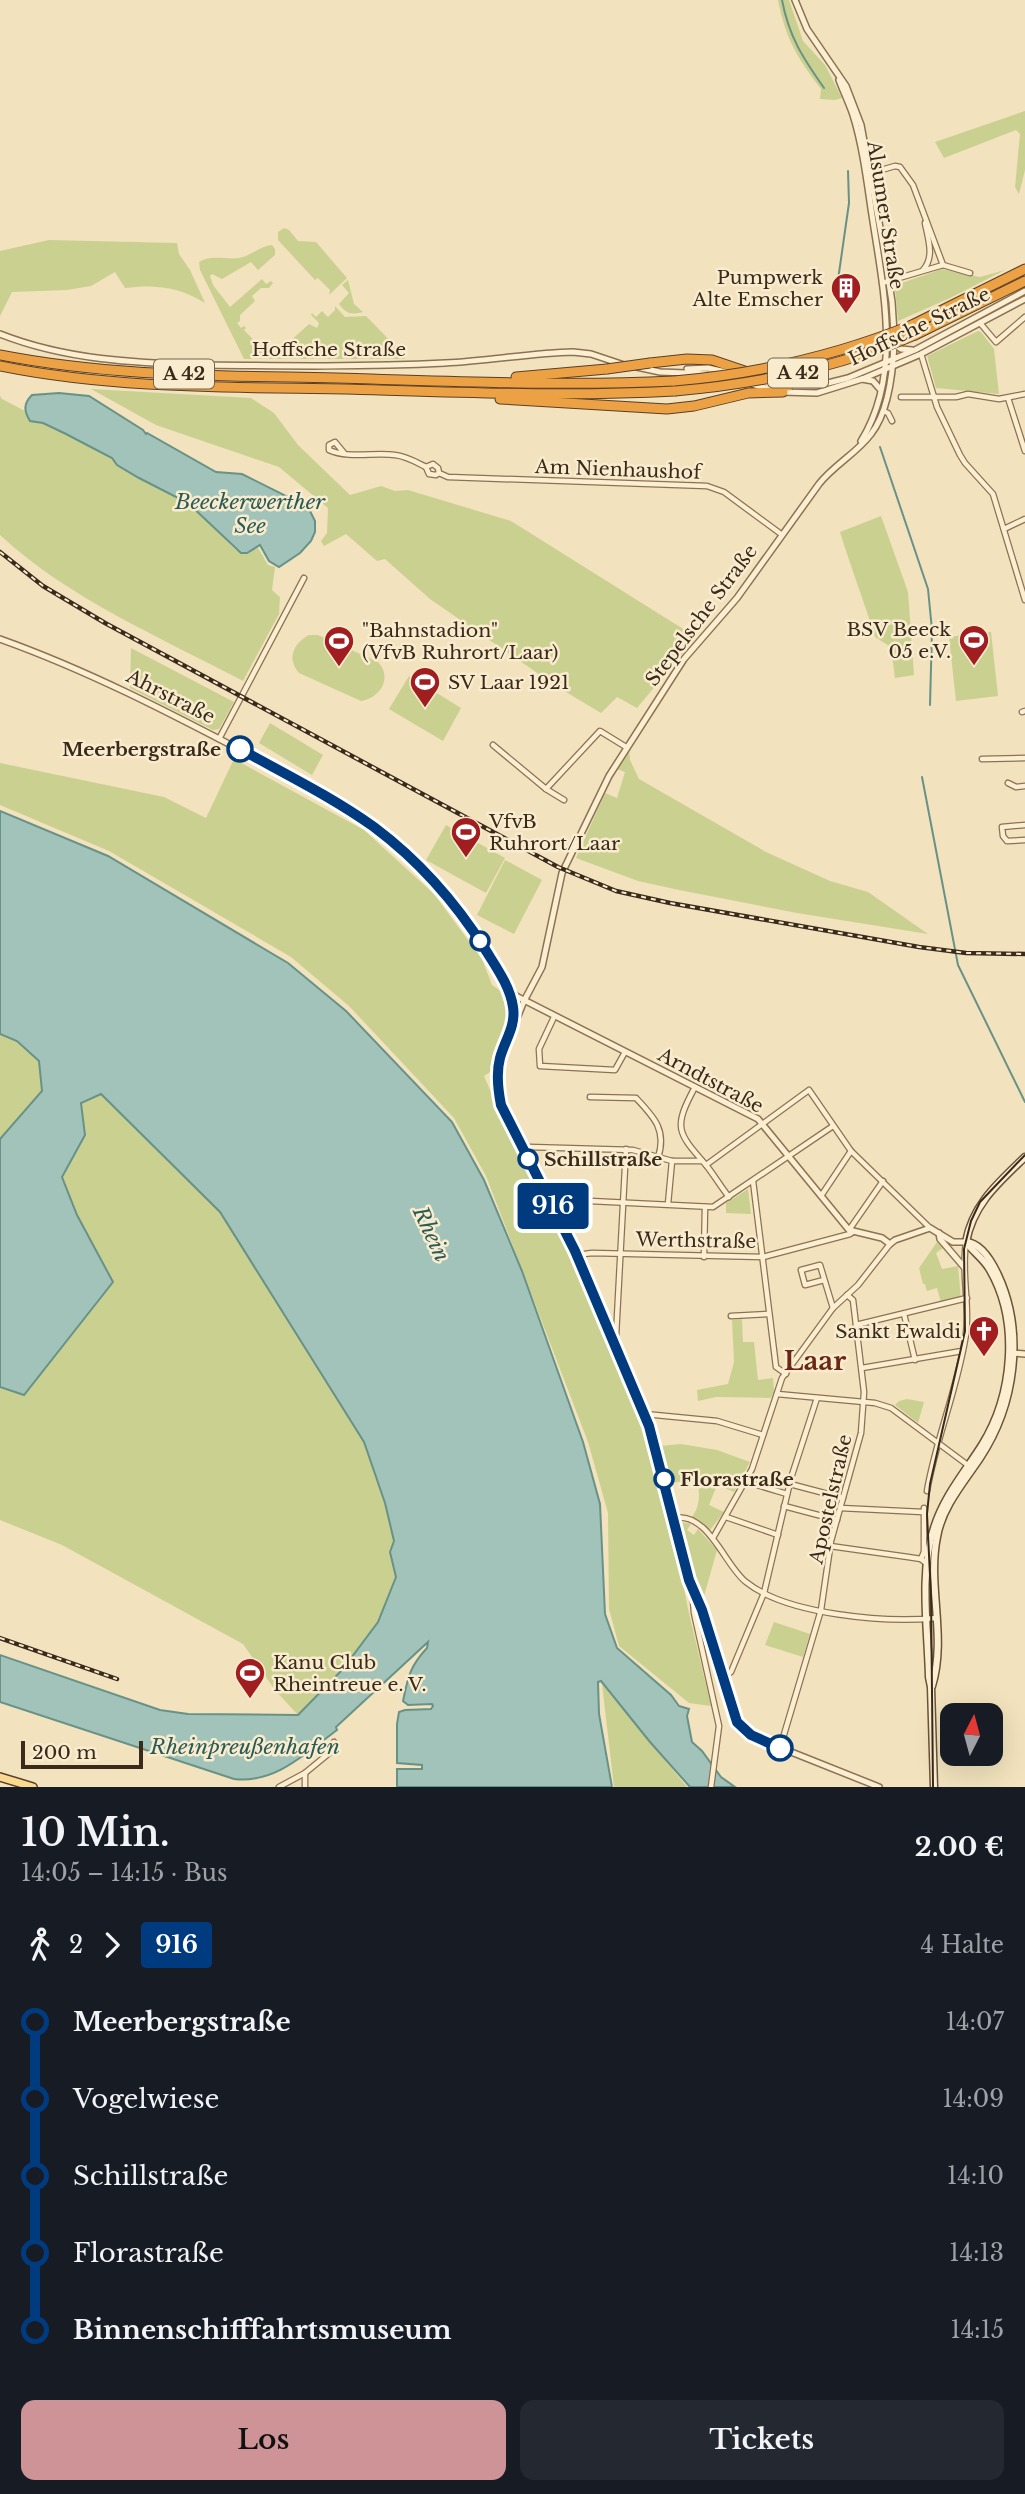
<!DOCTYPE html>
<html lang="de">
<meta charset="utf-8">
<style>
:root{--surface:#171b24;--page:#242831;--text:#f1f3f6;--muted:#9ea1a6;--accent:#cd9396}
body{margin:0;font-family:"Libre Baskerville",serif;background:var(--page);color:var(--text);height:100vh;display:flex;flex-direction:column;font-size:26px;white-space:nowrap}
*{box-sizing:border-box;margin:0}
p{font-size:23px;color:var(--muted)}
.icon{flex:none;width:38px;height:38px;fill:none;stroke:currentColor;stroke-width:2;stroke-linecap:round;stroke-linejoin:round}
.map{position:relative;height:1787px;overflow:hidden}
.panel{display:flex;flex-direction:column;background:var(--surface);flex:1}
.panel>*{flex:none}
.badge{padding:0 14px;border-radius:5px;font-size:24px;line-height:46px}
.needle{width:46px;rotate:6deg}
.controls{position:absolute;left:940px;top:1703px;display:grid;gap:14px}
.controls a{display:grid;place-items:center;width:63px;height:63px;border-radius:14px;background:var(--surface);box-shadow:0 7px 28px #0002;font-size:35px}
.scale{position:absolute;left:21px;bottom:18px;width:122px;box-sizing:border-box;padding-left:7px;border:4px solid #3a2a1b;border-top:0;font-size:19px;line-height:24px;white-space:nowrap;color:#3a2a1b;-webkit-text-stroke:5px #f9ecce;paint-order:stroke}
.map>.badge{position:absolute;translate:-50% -50%;box-shadow:0 0 0 4px #fff}
.legs{display:flex;align-items:center;gap:10px;height:77px;padding:0 21px;font-size:23px}
.legs p{margin-inline-start:auto}
.headline{display:flex;align-items:center;justify-content:space-between;height:119px;padding:0 21px}
h1{font-size:38px;font-weight:600;line-height:52px}
.cta{display:flex;gap:14px;margin-top:auto;padding:14px 21px}
.cta a{flex:1;height:80px;border-radius:14px;background:var(--accent);color:#111;font-size:28px;font-weight:600;line-height:80px;text-align:center}
.cta a+a{background:var(--page);color:var(--text)}
ul{padding:0 21px;list-style:none}
li{display:flex;align-items:center;gap:24px;height:77px;font-size:26px}
li i{display:grid;place-items:center;width:10px;height:100%;margin:0 9px;background:currentColor}
li i::after{content:'';width:18px;height:18px;margin:-9px;border:5px solid;border-radius:50%;background:var(--surface)}
li p{margin-inline-start:auto}
li:first-child i{background:linear-gradient(#0000 50%,currentColor 0)}
li:last-child i{background:linear-gradient(currentColor 50%,#0000 0)}
.map>svg:first-child{display:block}
.green{fill:#cad190}
.water{fill:#a1c3b9;stroke:#689287;stroke-width:2}
.lines{fill:none;stroke-linecap:round;stroke-linejoin:round}
.stream{stroke:#689287;stroke-width:2}
.minor-casing{stroke:#8c7254;stroke-width:7}
.tertiary-casing{stroke:#8c7254;stroke-width:8}
.secondary-casing{stroke:#6d5338;stroke-width:9}
.primary-casing{stroke:#593f29;stroke-width:10}
.motorway-casing{stroke:#593f29;stroke-width:11}
.minor{stroke:#fcefd1;stroke-width:4.5}
.tertiary{stroke:#fcefd1;stroke-width:5}
.secondary{stroke:#fcefd1;stroke-width:6}
.primary{stroke:#fad990;stroke-width:7}
.motorway{stroke:#eba144;stroke-width:9}
.tram{stroke:#3a2a1b;stroke-width:2}
.rail-casing{stroke:#3a2a1b;stroke-width:4.5}
.rail{stroke:#f9ecce;stroke-width:2;stroke-dasharray:5;stroke-linecap:butt}
.motorway-bridge-casing{stroke:#593f29;stroke-width:11;stroke-linecap:butt}
.motorway-bridge{stroke:#eba144;stroke-width:9}
.line-1-casing{stroke:#fff;stroke-width:16}
.line-1{stroke:#003b80;stroke-width:10}
.stop-1-dot{fill:#fff;stroke:#003b80;stroke-width:3.5}
.labels{text-anchor:middle;stroke-width:5;stroke-linejoin:round;paint-order:stroke}
.shield{fill:#f9ecce;stroke:#736451;stroke-width:2}
.shield-label{font-size:18px;font-weight:bold;fill:#3a2a1b}
.street-label{font-size:19px;fill:#3a2a1b;stroke:#f9ecce}
.poi-label{font-size:19px;fill:#3a2a1b;stroke:#f9ecce;text-anchor:start}
.stop-label{font-size:19px;font-weight:bold;fill:#3a2a1b;stroke:#f9ecce;text-anchor:start}
.water-label{font-size:21px;font-style:italic;fill:#285b58;stroke:#f9ecce}
.district-label{font-size:26px;font-weight:bold;fill:#6b2716;stroke:#f9ecce}
</style>
<div class="map">
<svg width="1025" height="1787" viewBox="0 0 1025 1787">
<rect width="100%" height="100%" fill="#f2e2bd"/>
<g class="green">
<path d="M778 0H789L803 41 825 65 842 98 835 100 820 99 821 89C797 57 786 40 778 0Z"/>
<path d="M1025 111V170L1019 194 1015 187 1020 134 1016 130 944 158 935 142Z"/>
<path d="M284 228 289 230 298 241 316 242 347 278 329 295 330 290 318 278 315 280 278 240V232Z"/>
<path d="M49 240 177 243 179 254 190 270 205 303C180 287 154 284 125 288L115 272 91 286 67 290 12 292 0 316V251Z"/>
<path d="M272 245 275 249V255L258 270 251 262 222 279 212 274 210 276 213 285 230 307 262 279 266 284 271 281 273 283 269 288H261L252 296 255 301 240 315V321L237 323 241 328 244 326 246 328 244 330 267 354 270 352 276 354 309 324 317 328 319 323 311 315 312 313 316 317 322 311 328 317 335 310V306L345 317 366 316 405 356V359H244L200 270 199 262C211 254 226 260 239 258 251 256 260 246 272 245Z"/>
<path d="M942 269 980 277 1005 270 950 298 898 321 895 289 899 284Z"/>
<path d="M348 280 354 304 363 312C350 315 347 314 339 304L349 293 342 285Z"/>
<path d="M978 331 981 332 994 349 999 394 936 388 927 356Z"/>
<path d="M91 389 251 398 274 413 298 445 350 495 381 486 395 491 408 490 511 521 696 637 637 708 617 697 601 713 556 686 430 599 385 559 377 561 346 534 324 546 321 541 327 533 328 508 279 467 156 425Z"/>
<path d="M0 396 2 399 25 411 30 421 43 423 66 434 112 458 117 465 139 478 188 503 236 550 247 553 257 546 268 565 275 567 272 590 280 597 279 614 243 681C160 637 69 599 0 535Z"/>
<path d="M881 516 908 592 914 675 895 678 891 647 875 637C864 601 851 568 840 532Z"/>
<path d="M991 632 998 696 956 701 949 637Z"/>
<path d="M309 635H318L378 662C393 678 380 698 361 701L299 673C286 658 294 643 309 635Z"/>
<path d="M131 648 234 702 219 729 213 730 130 688Z"/>
<path d="M409 676 461 708 443 741 389 709Z"/>
<path d="M270 723 323 755 312 775 259 743Z"/>
<path d="M629 750 630 760 639 779 766 852 830 881 868 892 928 934 797 913 679 890 638 881 576 858 605 793 617 798 625 772 617 769Z"/>
<path d="M234 759 364 830 434 894 482 959 492 985 504 993 509 1016 497 1050 493 1070 484 1076 500 1113 571 1251 636 1404 652 1447 675 1541 688 1609 711 1706 689 1703 619 1646 609 1609 608 1513 588 1442 486 1176 454 1118 349 1006 291 957 109 851 0 805V763L164 797 206 818Z"/>
<path d="M446 825 505 858 486 893 426 860Z"/>
<path d="M505 860 542 880 514 934 477 915Z"/>
<path d="M0 1034 17 1041 39 1061 42 1091 0 1139Z"/>
<path d="M101 1093 220 1212 364 1442 385 1503 394 1541 390 1552 396 1577 378 1622 342 1670 298 1715 275 1690 243 1644 62 1545 0 1520V1387L24 1395 77 1215 62 1177 85 1135 81 1103Z"/>
<path d="M748 1189 751 1214 726 1213V1203Z"/>
<path d="M937 1242 943 1248 936 1253 942 1269 958 1266 961 1299 941 1303 937 1288 927 1291 925 1284H923L919 1268Z"/>
<path d="M742 1319 743 1342H754L758 1380 773 1378 774 1391 771 1398 716 1397 698 1401 697 1390 728 1384 734 1362 732 1320Z"/>
<path d="M907 1399 924 1402 918 1423 895 1405 899 1401Z"/>
<path d="M681 1444 717 1450 750 1462 734 1492 717 1485 709 1505 724 1512 710 1530 691 1518C700 1508 701 1491 696 1479L671 1483 659 1446Z"/>
<path d="M681 1522 691 1524 687 1530 694 1535 698 1529 717 1550 704 1596 700 1600 690 1575 679 1529Z"/>
<path d="M774 1622 810 1634 803 1657 765 1645Z"/>
<path d="M602 1684 687 1787H614Z"/>
</g>
<g class="water">
<path d="M59 393 89 396 143 430 146 434 147 433 216 472 242 474 308 507 315 521V532L311 541 300 553 279 567 269 561 260 545 247 553H241L188 503 139 478 117 465 112 458 66 434 43 423 30 421C24 411 23 404 32 395Z"/>
<path d="M0 811 108 856 288 963 346 1011 452 1122 484 1180 522 1271 583 1442 600 1504 605 1614 617 1648 671 1695 679 1706 689 1709 687 1716 692 1742 702 1751 721 1777 735 1787H690L650 1742 601 1681 598 1682 599 1714 612 1787H397V1769H422V1765L397 1763V1724L399 1712 405 1710 431 1709 433 1706 432 1704 408 1705 403 1701C408 1677 410 1666 427 1648L428 1642 336 1727 337 1730C306 1753 275 1784 234 1779L0 1702V1655L160 1710 188 1714 298 1715 342 1670 378 1622 396 1577 390 1552 394 1541 385 1503 364 1442 220 1212 101 1094 81 1103 85 1135 62 1177 77 1215 113 1282 24 1395 0 1387V1139L42 1091 39 1061 17 1041 0 1034Z"/>
</g>
<g class="lines">
<g class="stream">
<path d="M782 0C789 37 803 58 824 88"/>
<path d="M836 294 849 203 848 171"/>
<path d="M880 447 928 589 932 630 930 705"/>
<path d="M922 777 958 965 1025 1102"/>
</g>
<g class="minor-casing">
<g id="minor">
<path d="M871 173 895 166 900 167 913 185 943 265"/>
<path d="M923 270C935 257 928 239 925 223"/>
<path d="M882 283 943 265 970 273"/>
<path d="M980 323 996 342 1025 317"/>
<path d="M921 354 937 407 960 455 965 463 993 494 1025 600"/>
<path d="M901 397H956L968 394 999 399 1025 394"/>
<path d="M1008 398 1025 451"/>
<path d="M883 411 888 413 892 421"/>
<path d="M344 453 335 442 329 445V450C348 459 375 452 395 455 406 456 416 462 426 467L433 464 438 468 439 473 448 477 707 486 724 492 781 534"/>
<path d="M426 467 429 474 436 475 439 473"/>
<path d="M1004 529 1025 519"/>
<path d="M1022 712 1025 711"/>
<path d="M219 739 304 578"/>
<path d="M493 745 546 789 564 800"/>
<path d="M982 759 1025 758"/>
<path d="M1008 783 1016 787 1025 786"/>
<path d="M546 789 600 731 626 747"/>
<path d="M1025 825 1002 827 1003 836 1007 841 1025 840"/>
<path d="M554 1017 539 1049 540 1066 615 1070 625 1052"/>
<path d="M695 1087C673 1128 677 1132 706 1165 714 1175 721 1187 729 1197"/>
<path d="M590 1097 636 1098C654 1117 667 1130 658 1158"/>
<path d="M523 1150 529 1147 633 1150 672 1161H702"/>
<path d="M706 1165 809 1090 851 1151 930 1228"/>
<path d="M753 1181 776 1367 786 1374"/>
<path d="M821 1196 851 1151"/>
<path d="M549 1199 713 1207 833 1126"/>
<path d="M668 1204 672 1161"/>
<path d="M849 1230 883 1181"/>
<path d="M577 1255 592 1253 763 1257 850 1234 853 1232"/>
<path d="M704 1257 705 1207"/>
<path d="M824 1280 805 1285 801 1270 820 1265 833 1308"/>
<path d="M904 1314 915 1360"/>
<path d="M731 1316 769 1314"/>
<path d="M856 1325 967 1298"/>
<path d="M613 1337 616 1336 626 1149"/>
<path d="M862 1368 962 1351"/>
<path d="M777 1394 875 1403 891 1408 969 1466"/>
<path d="M645 1414 717 1421 763 1435"/>
<path d="M747 1482 787 1494"/>
<path d="M790 1484 843 1498"/>
<path d="M927 1491C936 1438 958 1388 966 1334 970 1304 961 1273 966 1243"/>
<path d="M784 1506 837 1520"/>
<path d="M840 1508 923 1512"/>
<path d="M726 1517 778 1535"/>
<path d="M674 1518C708 1511 725 1566 746 1582 787 1615 886 1623 937 1618"/>
<path d="M713 1538 752 1469 782 1378 833 1308 858 1285 890 1244"/>
<path d="M830 1546 908 1557 921 1559 927 1564"/>
<path d="M921 1559 924 1552V1508"/>
<path d="M692 1588 694 1613 719 1726 711 1787"/>
<path d="M724 1676 731 1672 764 1593 791 1478 817 1398"/>
<path d="M780 1748 821 1610 831 1541 861 1433 864 1392 853 1300 847 1295"/>
<path d="M305 1773V1787"/>
<path d="M279 1787 305 1773 333 1750 336 1746 334 1742"/>
</g>
</g>
<g class="tertiary-casing">
<g id="tertiary">
<path d="M795 0 807 29 846 86 861 125 883 244 892 302 894 333"/>
<path d="M839 80C843 91 849 103 853 115 863 147 867 182 872 215 883 288 903 374 861 441"/>
<path d="M0 334C66 360 135 363 205 365 285 366 366 367 445 363 488 361 531 353 573 352L591 354 624 365"/>
<path d="M894 344 901 349 912 350"/>
<path d="M637 367 660 372 711 374"/>
<path d="M687 369 708 368 726 372"/>
<path d="M736 375 777 386"/>
<path d="M728 377 772 390"/>
<path d="M862 379 873 381 880 389"/>
<path d="M787 386H816L848 378 915 350 1025 291"/>
<path d="M782 392 817 393 862 379 921 354 1025 299"/>
<path d="M0 639C87 670 168 712 250 755 303 783 363 812 406 854 432 879 455 905 475 934 490 954 499 978 516 996L758 1119 849 1230 882 1238 890 1244 895 1240 930 1228 953 1242H966"/>
<path d="M507 987 514 1008V1022"/>
<path d="M939 1233 940 1239 964 1267"/>
<path d="M1011 1353 1025 1354"/>
<path d="M879 1787 756 1738 745 1731 738 1722 702 1610 689 1580 649 1426 577 1255 506 1118 499 1092 500 1060 524 1001 542 967 562 873 609 776 684 659 737 598 819 484C834 465 857 453 871 434 889 411 893 371 894 343"/>
</g>
</g>
<g class="secondary-casing">
<g id="secondary">
<path d="M966 1242C973 1204 998 1183 1025 1157"/>
<path d="M932 1686C947 1637 927 1585 937 1537 942 1507 964 1482 980 1458 1015 1405 1025 1333 998 1275 992 1262 981 1243 966 1242"/>
<path d="M934 1787 931 1687 929 1677C928 1631 919 1572 934 1528 944 1496 965 1472 982 1445 1013 1395 1020 1322 990 1270 984 1259 973 1252 966 1242"/>
</g>
</g>
<g class="primary-casing">
<path id="primary" d="M0 1777 33 1787"/>
</g>
<g class="motorway-casing">
<g id="motorway">
<path d="M912 325 1025 269"/>
<path d="M915 335 1025 281"/>
<path d="M0 355C122 379 247 375 371 379 472 382 573 386 674 381"/>
<path d="M650 363 687 359 712 360 789 386"/>
<path d="M0 366C113 389 230 387 345 389 455 392 565 397 675 391"/>
<path d="M516 377 607 369"/>
<path d="M500 399 667 409 694 406 748 393 783 392"/>
</g>
</g>
<use href="#minor" class="minor"/>
<use href="#tertiary" class="tertiary"/>
<use href="#secondary" class="secondary"/>
<use href="#primary" class="primary"/>
<use href="#motorway" class="motorway"/>
<path class="tram" d="M933 1787 931 1596 927 1514 930 1484 965 1331 964 1249 971 1221 980 1202 1025 1155"/>
<g class="rail-casing">
<g id="rail">
<path d="M0 552 43 586 105 623 558 867 616 891 670 903 919 947 966 953 1025 954"/>
<path d="M0 1638 117 1679"/>
</g>
</g>
<use href="#rail" class="rail"/>
<g class="motorway-bridge-casing">
<g id="motorway-bridge">
<path d="M607 369 650 363"/>
<path d="M674 381C756 374 835 356 912 325"/>
<path d="M675 391C758 384 839 367 915 335"/>
</g>
</g>
<use href="#motorway-bridge" class="motorway-bridge"/>
</g>
<g class="lines">
<g class="line-1-casing">
<path id="line-1" d="M240 749C285 774 332 797 374 827 418 860 456 903 485 949 496 967 510 986 513 1007 516 1026 505 1040 500 1058 496 1073 498 1090 501 1105L575 1251 649 1426 689 1580 702 1610 737 1722 751 1735 780 1748"/>
</g>
<use href="#line-1" class="line-1"/>
</g>
<defs>
<g id="building-pin" transform="scale(1.575)"><path d="M0 17L-7.5 6A9.5 9.5 0 1 1 7.5 6Z" fill="#a11e20" stroke="#f9ecce"/><path d="M-4-6H4V6H1V3H-1V6H-4ZM-2.5-4.3h1.7v1.8h-1.7ZM.8-4.3h1.7v1.8H.8ZM-2.5-1h1.7V.8h-1.7ZM.8-1h1.7V.8H.8Z" fill="#fff"/></g>
<g id="stadium-pin" transform="scale(1.575)"><path d="M0 17L-7.5 6A9.5 9.5 0 1 1 7.5 6Z" fill="#a11e20" stroke="#f9ecce"/><path d="M0-5a6.5 5 0 1 0 0 10a6.5 5 0 1 0 0-10ZM-3.5-1.8h7v3.6h-7Z" fill="#fff"/></g>
<g id="church-pin" transform="scale(1.575)"><path d="M0 17L-7.5 6A9.5 9.5 0 1 1 7.5 6Z" fill="#a11e20" stroke="#f9ecce"/><path d="M-1.2-6h2.4v3.5h3.3v2.4h-3.3V6h-2.4V-.1h-3.3v-2.4h3.3Z" fill="#fff"/></g>
</defs>
<g fill-rule="evenodd">
<use href="#building-pin" x="846" y="288"/>
<use href="#stadium-pin" x="974" y="640"/>
<use href="#stadium-pin" x="339" y="641"/>
<use href="#stadium-pin" x="425" y="682"/>
<use href="#stadium-pin" x="466" y="832"/>
<use href="#church-pin" x="984" y="1331"/>
<use href="#stadium-pin" x="250" y="1673"/>
</g>
<g class="stop-1-dot">
<circle cx="240" cy="749" r="12"/>
<circle cx="480" cy="941" r="9"/>
<circle cx="528" cy="1159" r="9"/>
<circle cx="664" cy="1479" r="9"/>
<circle cx="780" cy="1748" r="12"/>
</g>
<g class="labels">
<g class="shield">
<rect x="768" y="358.5" width="60" height="29" rx="5"/>
<rect x="154" y="359.5" width="60" height="29" rx="5"/>
</g>
<g class="shield-label">
<text x="798" y="379">A 42</text>
<text x="184" y="380">A 42</text>
</g>
<g class="street-label">
<text transform="translate(886 215) rotate(81)" y="7">Alsumer Straße</text>
<text transform="translate(919 326) rotate(-26)" y="7">Hoffsche Straße</text>
<text x="329" y="356">Hoffsche Straße</text>
<text transform="translate(618 469) rotate(2)" y="7">Am Nienhaushof</text>
<text transform="translate(701 615) rotate(-53)" y="7">Stepelsche Straße</text>
<text transform="translate(171 696) rotate(27)" y="7">Ahrstraße</text>
<text transform="translate(711 1080) rotate(28)" y="7">Arndtstraße</text>
<text transform="translate(696 1240) rotate(1)" y="7">Werthstraße</text>
<text transform="translate(830 1499) rotate(-77)" y="7">Apostelstraße</text>
</g>
<g class="poi-label">
<text x="823" y="284" text-anchor="end">Pumpwerk<tspan x="823" dy="22">Alte Emscher</tspan></text>
<text x="951" y="636" text-anchor="end">BSV Beeck<tspan x="951" dy="22">05 e.V.</tspan></text>
<text x="362" y="637">"Bahnstadion"<tspan x="362" dy="22">(VfvB Ruhrort/Laar)</tspan></text>
<text x="448" y="689">SV Laar 1921</text>
<text x="489" y="828">VfvB<tspan x="489" dy="22">Ruhrort/Laar</tspan></text>
<text x="961" y="1338" text-anchor="end">Sankt Ewaldi</text>
<text x="273" y="1669">Kanu Club<tspan x="273" dy="22">Rheintreue e. V.</tspan></text>
</g>
<g class="stop-label">
<text x="221" y="756" text-anchor="end">Meerbergstraße</text>
<text x="544" y="1166">Schillstraße</text>
<text x="680" y="1486">Florastraße</text>
</g>
<g class="water-label">
<text x="250" y="509">Beeckerwerther<tspan x="250" dy="24">See</tspan></text>
<text transform="translate(431 1234) rotate(65)" y="7">Rhein</text>
<text x="245" y="1754">Rheinpreußenhafen</text>
</g>
<g class="district-label">
<text x="815" y="1370">Laar</text>
</g>
</g>
</svg>
<div class="controls">
<a><svg class="needle" viewBox="-14 -14 28 28"><path d="M0-13l5 13h-10z" fill="#e53935"/><path d="M0 13l5-13h-10z" fill="#9ea1a6"/></svg></a>
</div>
<div class="scale">200 m</div>
<b class="badge" style="left:553px;top:1206px;background:#003b80;color:#fff">916</b>
</div>
<section class="panel">
<div class="headline"><div><h1>10 Min.</h1><p>14:05 – 14:15 · Bus</p></div><b>2.00 €</b></div>
<div class="legs"><svg class="icon" aria-label="walk" viewBox="0 0 24 24"><circle cx="13" cy="4" r="2"/><path d="M13 8l-2 6 4 7M11 14l-3 7M7 12l3-4h3l4 4"/></svg>2<svg class="icon" aria-label="forward" viewBox="0 0 24 24"><path d="M9 5l7 7-7 7"/></svg><b class="badge" style="background:#003b80;color:#fff">916</b><p>4 Halte</p></div>
<ul>
<li><i style="color:#003b80"></i><b>Meerbergstraße</b><p>14:07</p></li>
<li><i style="color:#003b80"></i><span>Vogelwiese</span><p>14:09</p></li>
<li><i style="color:#003b80"></i><span>Schillstraße</span><p>14:10</p></li>
<li><i style="color:#003b80"></i><span>Florastraße</span><p>14:13</p></li>
<li><i style="color:#003b80"></i><b>Binnenschifffahrtsmuseum</b><p>14:15</p></li>
</ul>
<div class="cta"><a>Los</a><a>Tickets</a></div>
</section>
